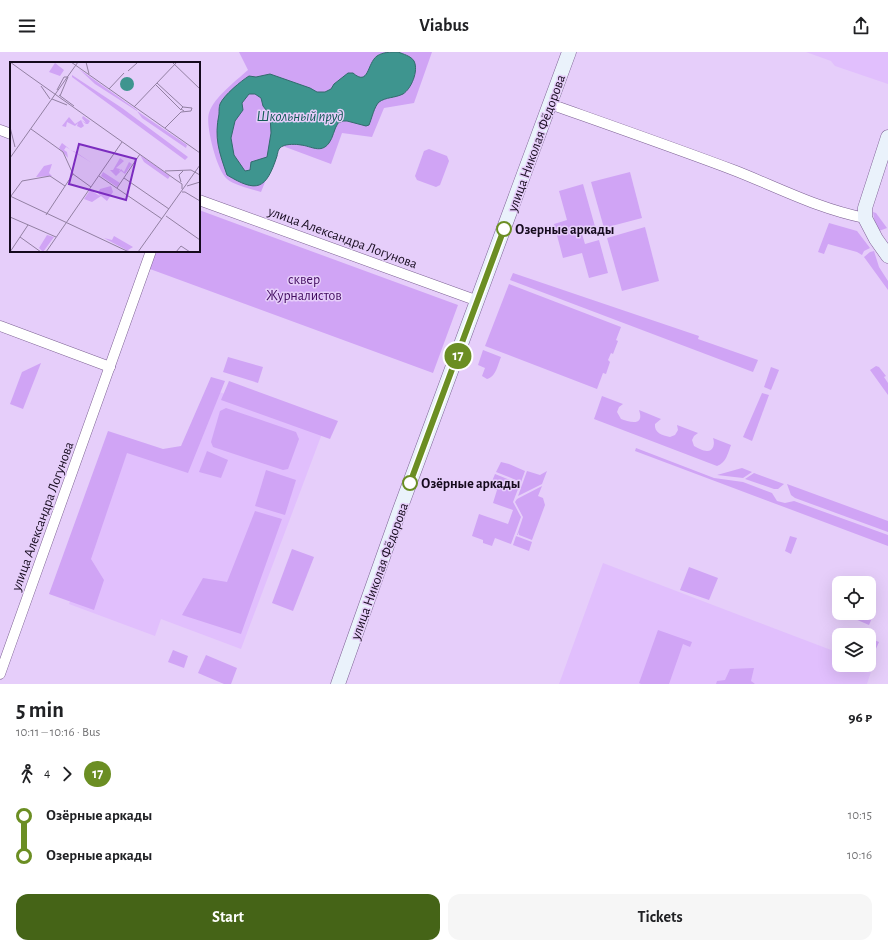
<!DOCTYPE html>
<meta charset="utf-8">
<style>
:root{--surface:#fff;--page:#f6f6f6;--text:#202124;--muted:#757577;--accent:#456417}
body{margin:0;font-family:"Alegreya Sans",sans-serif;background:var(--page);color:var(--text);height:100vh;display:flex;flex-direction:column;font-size:15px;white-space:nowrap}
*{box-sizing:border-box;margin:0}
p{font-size:13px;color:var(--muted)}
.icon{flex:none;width:22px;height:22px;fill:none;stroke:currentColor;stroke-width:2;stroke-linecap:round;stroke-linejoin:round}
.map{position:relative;height:632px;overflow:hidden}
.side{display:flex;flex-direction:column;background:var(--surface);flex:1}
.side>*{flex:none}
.badge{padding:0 8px;border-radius:13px;font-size:14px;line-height:26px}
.buttons{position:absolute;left:832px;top:524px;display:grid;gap:8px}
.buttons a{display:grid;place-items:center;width:44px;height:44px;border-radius:8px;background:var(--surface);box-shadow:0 4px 16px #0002;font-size:20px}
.map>.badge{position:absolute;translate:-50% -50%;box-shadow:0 0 0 2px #fff}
.legs{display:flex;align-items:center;gap:6px;height:44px;padding:0 16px;font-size:13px}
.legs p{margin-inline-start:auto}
.overview{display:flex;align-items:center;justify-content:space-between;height:68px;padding:0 16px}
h1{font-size:22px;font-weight:600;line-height:30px}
.primary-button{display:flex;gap:8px;margin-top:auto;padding:8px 16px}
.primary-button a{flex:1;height:46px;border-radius:12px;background:var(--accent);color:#fff;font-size:16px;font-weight:600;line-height:46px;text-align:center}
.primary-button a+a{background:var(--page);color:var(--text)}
ul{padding:0 16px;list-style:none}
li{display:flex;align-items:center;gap:14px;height:40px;font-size:15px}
li i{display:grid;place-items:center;width:6px;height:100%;margin:0 5px;background:currentColor}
li i::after{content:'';width:10px;height:10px;margin:-5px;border:3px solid;border-radius:50%;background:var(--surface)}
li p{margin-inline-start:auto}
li:first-child i{background:linear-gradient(#0000 50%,currentColor 0)}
li:last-child i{background:linear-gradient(currentColor 50%,#0000 0)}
header{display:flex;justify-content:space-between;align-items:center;height:52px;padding:0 16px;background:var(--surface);font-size:18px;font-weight:600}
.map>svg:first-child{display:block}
.built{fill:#e1bffd}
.green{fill:#d0a4f5}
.water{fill:#3e958f;stroke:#326b6d;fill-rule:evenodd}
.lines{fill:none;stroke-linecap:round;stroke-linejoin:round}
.street-casing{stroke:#7d6294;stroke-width:11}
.secondary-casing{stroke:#7d6294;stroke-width:15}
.street{stroke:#fff;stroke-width:10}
.secondary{stroke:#eaf2fb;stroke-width:14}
.line-1-casing{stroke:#fff;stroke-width:9}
.line-1{stroke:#6b8e23;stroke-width:6}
.stop-1-dot{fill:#fff;stroke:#6b8e23;stroke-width:2}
.labels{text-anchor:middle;stroke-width:3;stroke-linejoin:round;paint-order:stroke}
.street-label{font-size:14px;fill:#150a1d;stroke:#e6cefa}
.stop-label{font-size:14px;font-weight:bold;fill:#150a1d;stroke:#e6cefa;text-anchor:start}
.park-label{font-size:14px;fill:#410b5f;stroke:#e6cefa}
.water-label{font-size:15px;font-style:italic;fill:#125a56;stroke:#e6cefa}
.inset-road{fill:none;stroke:#9280a2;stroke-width:1}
.view{fill:#7b2cbf;fill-opacity:0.15;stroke:#7b2cbf;stroke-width:2}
.inset-edge{fill:none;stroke:#150a1d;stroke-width:2}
</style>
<header><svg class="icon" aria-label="menu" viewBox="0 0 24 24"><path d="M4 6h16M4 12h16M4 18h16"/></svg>Viabus<svg class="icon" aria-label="share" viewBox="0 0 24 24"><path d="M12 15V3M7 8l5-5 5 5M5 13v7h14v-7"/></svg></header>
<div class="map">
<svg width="888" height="632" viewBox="0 0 888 632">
<rect width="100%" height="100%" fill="#e6cefa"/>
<g class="built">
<path d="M806 0H888V32L835 14 831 9Z"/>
<path d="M214 338 323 379 241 597 161 567 155 584 69 552 128 394 185 415Z"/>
<path d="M603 511 839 601V613H869L873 614 867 632H559Z"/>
</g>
<g class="green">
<path d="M239 0H432L414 51 384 56 372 85 342 81 331 112 280 93 261 140C252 137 233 133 227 127 217 119 205 73 209 61 214 45 236 29 248 18Z"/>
<path d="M429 97 447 104 449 109 440 133 436 135 417 128 415 124 424 99Z"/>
<path d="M630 120 642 166 604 176 591 130Z"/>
<path d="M583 132 596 178 582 182 585 192 599 188 608 221 589 226 582 201 563 206 554 172 567 168 559 139Z"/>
<path d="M199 158 458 253 433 321 150 217 156 199H199Z"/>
<path d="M873 160 876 161 887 176 879 179 875 172Z"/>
<path d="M829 171 857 179 870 196 864 199 862 203 857 200 828 192 824 202 818 200Z"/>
<path d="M645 175 659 229 622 239 607 186Z"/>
<path d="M874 199 879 215 888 229V238L864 205 870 200Z"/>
<path d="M513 221 699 284 698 287 758 308 753 320 510 228Z"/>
<path d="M509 232 621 275 616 288 618 289 613 302 611 301 608 308 610 310 606 322 603 321 597 337 485 294Z"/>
<path d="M483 298 501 305C498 312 496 325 487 327L482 324 485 316 478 313Z"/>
<path d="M228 305 263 315 258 331 223 320Z"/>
<path d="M41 311 23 357 10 352 22 320Z"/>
<path d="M876 314 879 315 886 324 884 325 888 331V343L870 318Z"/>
<path d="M771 315 779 318 771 338 764 335Z"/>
<path d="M211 325 225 329 188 421 127 401 91 507 104 528 94 558 49 542 108 379 163 397 181 394Z"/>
<path d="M229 329 338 369 330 387 221 348Z"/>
<path d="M762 341 769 343 752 389 743 385Z"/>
<path d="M602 344 623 352 619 355 617 360 621 367C629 370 645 375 639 358L661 367 655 372C654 381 662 383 670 385L675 383 678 378 677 373 698 381 694 384 692 388 694 394C698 396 703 399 707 399 714 399 715 391 713 386L731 393C728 401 726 411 717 414L594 367Z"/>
<path d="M226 356 296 380 299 387 288 417 283 418 213 395 211 390 220 359Z"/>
<path d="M636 396 714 426 743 430 772 441 777 449 785 451 794 449 888 483V494L635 399Z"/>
<path d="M207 399 228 408 221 426 199 420Z"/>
<path d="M501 410 509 412 525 419 521 430 496 420Z"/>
<path d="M742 416 752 420 743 426 717 423Z"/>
<path d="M266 418 296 428 285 463 255 454Z"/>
<path d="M527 419 540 423 547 419 542 432 518 444Z"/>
<path d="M754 421 784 432 778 437H774L745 427Z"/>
<path d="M495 422 520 432 513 450 521 465 511 492 495 486 492 494 483 491V488L472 484 479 462 508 472 513 458 493 451 497 438 490 434Z"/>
<path d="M787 432 888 469V480L795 446 791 443Z"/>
<path d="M542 434 538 444 543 446 545 453 532 488 519 483V480L518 483H517L523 465 515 450 517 447Z"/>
<path d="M255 459 282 467 241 582 182 563 203 526 227 530Z"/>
<path d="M516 484 532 490 529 499 513 493Z"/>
<path d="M790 484 797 486 791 502 785 499Z"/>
<path d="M292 497 314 505 293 559 272 551Z"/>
<path d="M689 515 718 526 709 548 680 538Z"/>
<path d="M869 554 876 557 869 573 855 567 853 561H869Z"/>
<path d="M658 578 692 590 690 595 683 592 669 632H641L639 631Z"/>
<path d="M869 586 879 590 872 606 869 605Z"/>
<path d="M173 598 188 604 184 616 168 610Z"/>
<path d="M206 603 237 616 231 632H224L198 621Z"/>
<path d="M754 616 751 629 755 632H716L717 629 725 628 730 617Z"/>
</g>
<path class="water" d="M398 0C403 2 411 4 414 9 419 19 411 37 403 42 395 46 386 45 379 50 374 55 372 66 369 73L366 74 347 69H343L338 71C334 77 333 86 329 91 321 102 311 94 301 93 296 92 287 92 283 94 278 96 278 100 277 104 266 138 257 141 227 123 219 100 214 86 219 62 219 59 219 55 220 52 224 43 241 29 249 24L256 25 270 22 310 36 317 40H325L331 37 334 32 348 21H353C369 35 367 11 377 4 383 0 390 0 398 0ZM249 42H255L261 46 263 54 270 63 271 81 267 105 251 110 250 118 245 119 234 103 231 86 235 69 243 58 242 51Z"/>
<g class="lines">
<g class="street-casing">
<g id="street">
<path d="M550 52C612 74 675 96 736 119 779 136 819 157 865 166"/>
<path d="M0 78 11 82"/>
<path d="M199 148 478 249"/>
<path d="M0 274 110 315"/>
<path d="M0 622 151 199"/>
</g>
</g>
<g class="secondary-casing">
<g id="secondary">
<path d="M888 85 865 156V166L876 187 888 204"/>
<path d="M338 632 399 460 569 0"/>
</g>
</g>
<use href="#street" class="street"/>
<use href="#secondary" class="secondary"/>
</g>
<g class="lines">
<g class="line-1-casing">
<path id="line-1" d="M410 431 504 177"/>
</g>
<use href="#line-1" class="line-1"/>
</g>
<g class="stop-1-dot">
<circle cx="504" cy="177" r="7"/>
<circle cx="410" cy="431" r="7"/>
</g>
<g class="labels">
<g class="street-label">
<text transform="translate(536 91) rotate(-70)" y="5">улица Николая Фёдорова</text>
<text transform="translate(343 185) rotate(20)" y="5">улица Александра Логунова</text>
<text transform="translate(42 464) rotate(-70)" y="5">улица Александра Логунова</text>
<text transform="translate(379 519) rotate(-70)" y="5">улица Николая Фёдорова</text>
</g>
<g class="stop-label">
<text x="515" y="182">Озерные аркады</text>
<text x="421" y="436">Озёрные аркады</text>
</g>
<g class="park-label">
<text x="304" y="232">сквер<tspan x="304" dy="16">Журналистов</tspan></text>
</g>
<g class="water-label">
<text x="300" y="69">Школьный пруд</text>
</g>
</g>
<g transform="translate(10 10)">
<rect width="190" height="190" fill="#e6cefa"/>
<path d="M45 1 54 8 50 14 39 10ZM69 7 127 48V49L85 22ZM62 13 112 46 178 95 175 98 62 15ZM127 49 177 83 176 86 132 56ZM73 54 80 59 78 62H76L71 58 74 64 70 70 74 64 71 66 67 64 68 61 65 64 57 60 56 65 52 64 59 55 65 62 71 58 76 61 72 56ZM52 81 62 89H64L82 101 56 85 54 88 57 90 58 96 49 86ZM130 93 160 114 158 117 134 100ZM110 96 114 99 106 106 110 107 109 110 111 107 114 110 119 100 122 102 115 112 111 109 106 114 100 108H103ZM42 102 39 111 42 114 26 115 34 104ZM93 110 110 121 107 125 91 114ZM101 124 103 130 97 139 91 134 82 140 74 137 80 128 90 134 88 131 90 127ZM37 173 44 175 33 190 29 186ZM104 174 123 185 118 188 120 190 94 176 102 178Z" fill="#d0a4f5"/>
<path d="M110 22a7 7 0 1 1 14 0a7 7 0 1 1-14 0Z" fill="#3e958f"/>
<path class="inset-road" d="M0 0 18 13M61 0 190 91M76 0 79 12M162 0 190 27M118 9 127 1M18 13 166 118 172 122V127M147 21 173 45M145 22 171 48M31 24 40 37M99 27 114 11M47 28 54 15H58L50 34M49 33 64 44M42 37 57 43M124 45 167 0M0 65 5 85M155 66 171 50 181 49 182 46 173 45 171 47 174 49M21 67 53 90 63 112M0 96 68 0M155 109 181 108 190 113M63 112 81 125M89 114 152 157M114 116 159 147M171 120 169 113 173 109M177 124 190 120M107 126 130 92M172 130H175L190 139M0 134 119 190M1 134 12 119 40 114 55 124M36 153 63 112M156 154 190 178M0 155 46 175M10 175 31 190M0 190 18 163M36 190 112 80M128 190 190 103M166 190 171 184 180 190"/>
<path class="view" d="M69 82 126 97 116 138 59 122Z"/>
<rect width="190" height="190" class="inset-edge"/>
</g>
</svg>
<div class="buttons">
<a><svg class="icon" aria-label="locate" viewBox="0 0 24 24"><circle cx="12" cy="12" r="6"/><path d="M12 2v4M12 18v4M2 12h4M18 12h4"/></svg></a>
<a><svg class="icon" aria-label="layers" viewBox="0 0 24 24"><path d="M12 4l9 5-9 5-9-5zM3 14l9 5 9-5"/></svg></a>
</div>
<b class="badge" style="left:458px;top:304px;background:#6b8e23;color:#fff">17</b>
</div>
<section class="side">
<div class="overview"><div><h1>5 min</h1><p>10:11 – 10:16 · Bus</p></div><b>96 ₽</b></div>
<div class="legs"><svg class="icon" aria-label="walk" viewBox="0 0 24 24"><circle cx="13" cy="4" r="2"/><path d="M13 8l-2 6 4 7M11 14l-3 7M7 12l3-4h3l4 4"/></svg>4<svg class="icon" aria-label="forward" viewBox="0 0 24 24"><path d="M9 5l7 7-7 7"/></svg><b class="badge" style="background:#6b8e23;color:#fff">17</b></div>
<ul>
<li><i style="color:#6b8e23"></i><b>Озёрные аркады</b><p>10:15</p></li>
<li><i style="color:#6b8e23"></i><b>Озерные аркады</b><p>10:16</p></li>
</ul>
<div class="primary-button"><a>Start</a><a>Tickets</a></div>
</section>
